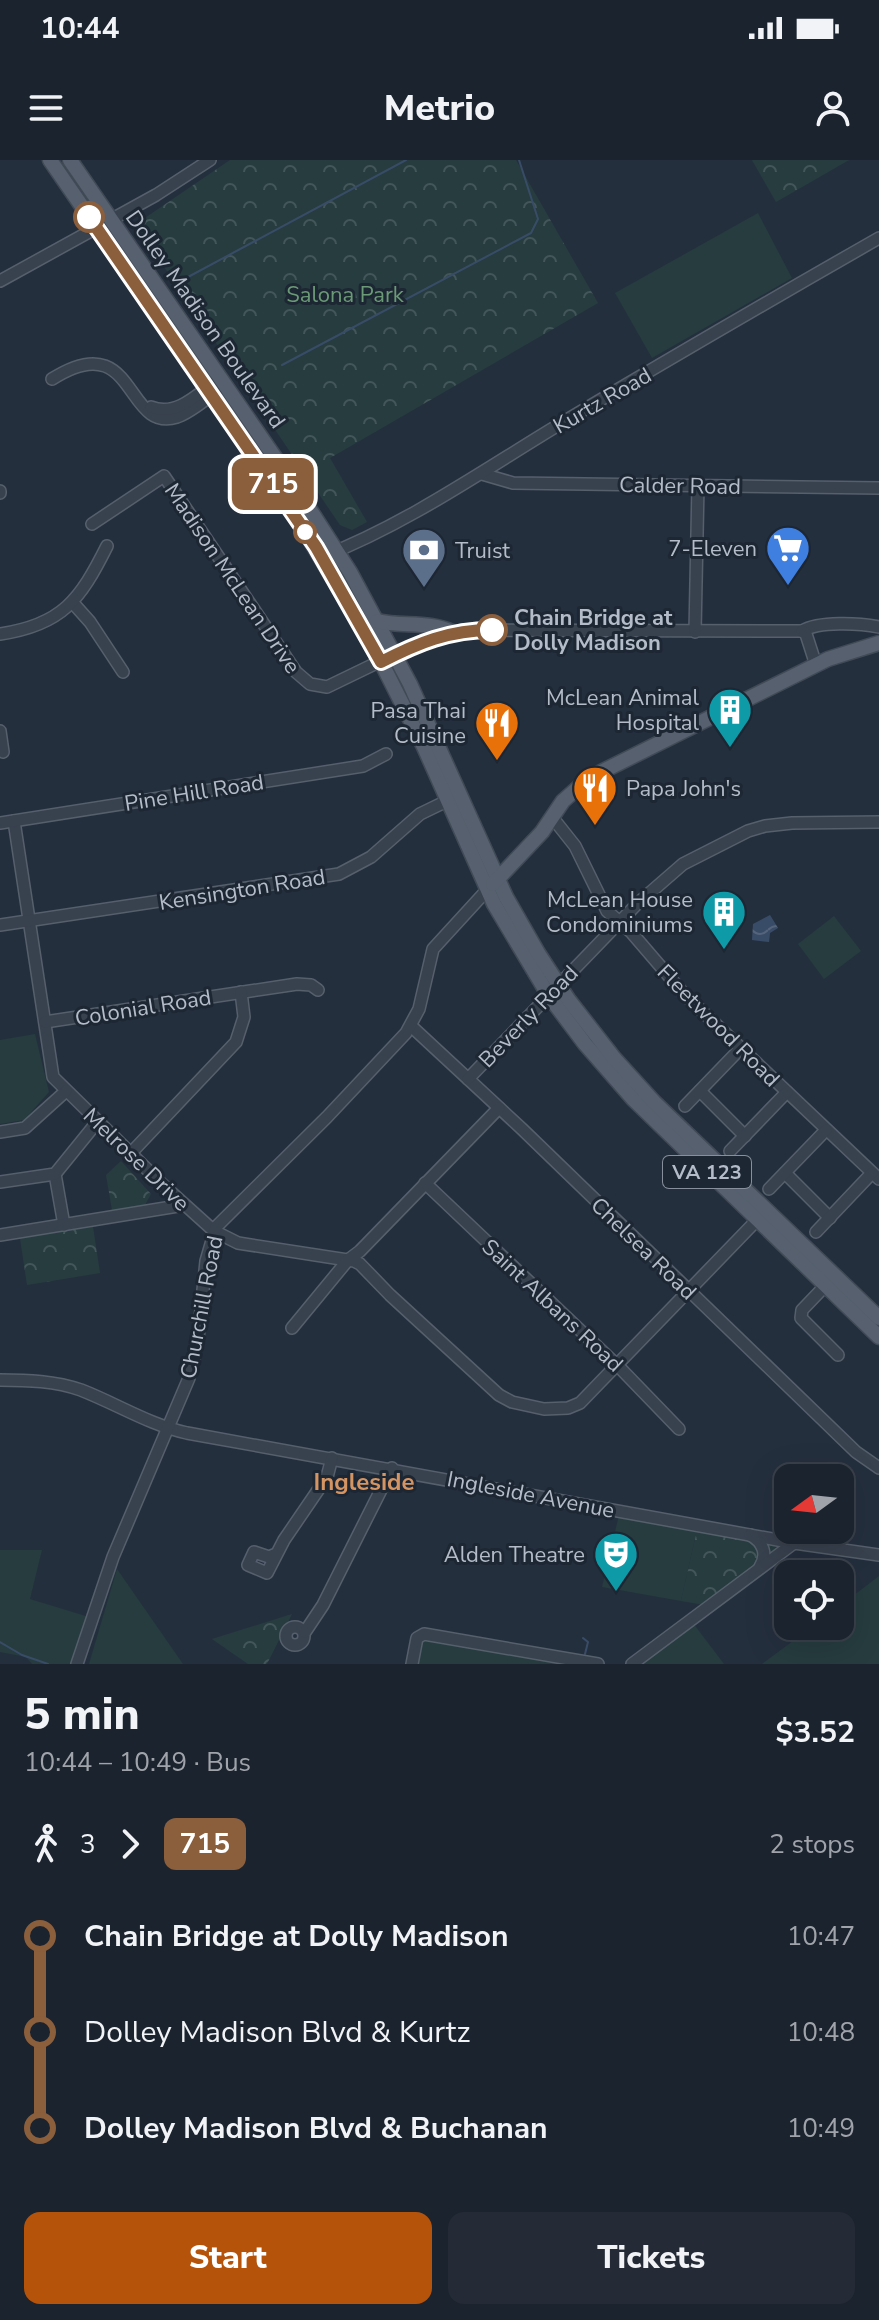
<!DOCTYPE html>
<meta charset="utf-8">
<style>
:root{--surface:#1b232e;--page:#242b36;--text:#f1f3f6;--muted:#a0a4aa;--line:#39404a;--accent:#b45309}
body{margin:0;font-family:"Nunito Sans",sans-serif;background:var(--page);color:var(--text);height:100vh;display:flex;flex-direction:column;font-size:30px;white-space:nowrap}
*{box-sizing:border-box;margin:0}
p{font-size:26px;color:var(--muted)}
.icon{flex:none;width:44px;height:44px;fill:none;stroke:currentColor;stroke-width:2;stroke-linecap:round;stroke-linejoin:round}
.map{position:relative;height:1504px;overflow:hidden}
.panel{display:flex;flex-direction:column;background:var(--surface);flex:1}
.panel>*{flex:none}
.badge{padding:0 16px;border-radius:12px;font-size:28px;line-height:52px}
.needle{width:52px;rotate:255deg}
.tools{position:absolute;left:774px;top:1304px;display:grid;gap:16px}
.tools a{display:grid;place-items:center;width:80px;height:80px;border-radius:16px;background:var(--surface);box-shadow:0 8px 32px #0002,0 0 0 2px var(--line);font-size:40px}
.map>.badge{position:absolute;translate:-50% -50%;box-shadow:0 0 0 4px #fff}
.legs{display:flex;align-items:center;gap:12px;height:88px;padding:0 24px;font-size:26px}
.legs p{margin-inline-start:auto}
.headline{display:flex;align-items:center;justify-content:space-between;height:136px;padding:0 24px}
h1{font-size:44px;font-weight:800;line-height:60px}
.cta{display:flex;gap:16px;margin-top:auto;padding:16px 24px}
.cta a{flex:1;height:92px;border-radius:16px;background:var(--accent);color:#fff;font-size:32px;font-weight:800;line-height:92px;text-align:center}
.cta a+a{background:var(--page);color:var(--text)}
ul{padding:0 24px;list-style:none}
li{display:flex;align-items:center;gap:28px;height:96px;font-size:30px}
li i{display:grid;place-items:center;width:12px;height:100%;margin:0 10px;background:currentColor}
li i::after{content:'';width:20px;height:20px;margin:-10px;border:6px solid;border-radius:50%;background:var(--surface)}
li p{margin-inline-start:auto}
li:first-child i{background:linear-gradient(#0000 50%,currentColor 0)}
li:last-child i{background:linear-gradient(currentColor 50%,#0000 0)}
.status{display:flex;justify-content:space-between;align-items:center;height:56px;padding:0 40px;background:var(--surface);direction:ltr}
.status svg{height:22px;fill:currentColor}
header{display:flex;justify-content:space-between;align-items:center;height:104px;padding:0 24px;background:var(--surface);font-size:36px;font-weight:800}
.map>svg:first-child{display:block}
.green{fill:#263c3f}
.forest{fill:url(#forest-crowns)}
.water{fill:url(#water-waves)}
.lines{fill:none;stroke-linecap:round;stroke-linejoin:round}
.stream{stroke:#394c67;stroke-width:2}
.minor-casing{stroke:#565f6c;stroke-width:14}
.major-casing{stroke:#414a57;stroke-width:17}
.minor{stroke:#38414e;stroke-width:11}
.major{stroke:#56606e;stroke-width:14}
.line-1-casing{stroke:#fff;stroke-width:18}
.line-1{stroke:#8b5e3c;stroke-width:12}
.stop-1-dot{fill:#fff;stroke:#8b5e3c;stroke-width:4}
.labels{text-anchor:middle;stroke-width:6;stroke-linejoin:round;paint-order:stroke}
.shield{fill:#1d2633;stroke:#878f9c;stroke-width:2}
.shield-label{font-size:20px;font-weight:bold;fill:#b4bcc9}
.park-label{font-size:22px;fill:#6b9a76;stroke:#1d2633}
.street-label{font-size:22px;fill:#b4bcc9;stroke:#1d2633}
.poi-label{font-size:22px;fill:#b4bcc9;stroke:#1d2633;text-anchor:end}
.stop-label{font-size:22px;font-weight:bold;fill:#b4bcc9;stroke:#1d2633;text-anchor:start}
.neighbourhood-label{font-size:24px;font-weight:bold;fill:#d59563;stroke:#1d2633}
</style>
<div class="status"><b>10:44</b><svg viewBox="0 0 49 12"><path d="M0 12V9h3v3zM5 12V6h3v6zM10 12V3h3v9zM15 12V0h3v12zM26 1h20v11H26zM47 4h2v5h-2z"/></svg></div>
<header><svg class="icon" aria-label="menu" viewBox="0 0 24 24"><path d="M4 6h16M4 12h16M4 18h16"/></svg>Metrio<svg class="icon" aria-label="person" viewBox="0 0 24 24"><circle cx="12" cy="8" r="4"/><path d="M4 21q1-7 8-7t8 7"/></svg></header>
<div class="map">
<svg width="879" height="1504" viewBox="0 0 879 1504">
<defs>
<pattern id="forest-crowns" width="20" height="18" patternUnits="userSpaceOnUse" patternTransform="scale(2)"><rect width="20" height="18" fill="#263c3f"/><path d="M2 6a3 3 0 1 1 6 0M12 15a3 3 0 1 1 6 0" fill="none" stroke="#435659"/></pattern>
<pattern id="water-waves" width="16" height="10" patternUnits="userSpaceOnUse" patternTransform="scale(2)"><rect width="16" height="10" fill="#394c67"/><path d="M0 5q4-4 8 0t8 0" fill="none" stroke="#53647b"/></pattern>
</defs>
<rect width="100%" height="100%" fill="#242f3e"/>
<g class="green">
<path d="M758 53 792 118 652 198 615 133Z"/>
<path d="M834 756 861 791 824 819 798 784Z"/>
<path d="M35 874 49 932 24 960 0 964V880Z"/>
<path d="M619 1355 697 1370 681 1441 602 1427Z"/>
<path d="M0 1390H42L30 1439 89 1457 76 1504H32L26 1497 0 1492Z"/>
<path d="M117 1409 183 1504H89Z"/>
<path d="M879 1416V1504H762L813 1466H840V1446Z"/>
<path d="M693 1463 724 1504H634Z"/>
<path d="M417 1478 578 1504H412Z"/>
</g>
<g class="forest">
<path d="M230 0H516L598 143 330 298 367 362 352 370 340 365 139 70 142 60Z"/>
<path d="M752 0H849L776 42Z"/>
<path d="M121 1001 151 1034 145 1045 112 1050 106 1015Z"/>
<path d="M93 1067 100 1113 27 1125 20 1078Z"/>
<path d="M697 1370 789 1386 705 1445 681 1441Z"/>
<path d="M292 1454 267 1504H248L212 1479Z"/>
</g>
<path class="water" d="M770 755 778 768 770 773 769 782 752 780 753 764Z"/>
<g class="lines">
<g class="stream">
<path d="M188 117 406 0"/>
<path d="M282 205 531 73 538 59 519 0"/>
<path d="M583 1478 588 1482 585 1494"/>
<path d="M0 1482 22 1495 48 1504"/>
</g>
<g class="minor-casing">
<g id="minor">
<path d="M0 121 156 35 210 0"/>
<path d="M52 219C137 165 124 274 177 257 194 251 210 235 225 225"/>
<path d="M151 247C177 258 200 232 220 218"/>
<path d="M482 314 513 323 879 328"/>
<path d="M0 331V333"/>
<path d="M92 364 164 316 296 512 310 524 327 527 422 481 463 470 802 471C819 461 859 463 879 467"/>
<path d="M322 397C409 363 485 309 565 261 669 199 774 138 879 78"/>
<path d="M73 443 90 462 123 512"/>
<path d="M802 471 806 474 816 505"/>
<path d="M695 472 698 325"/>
<path d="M0 474C62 465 80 440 107 386"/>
<path d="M0 571 3 592"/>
<path d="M552 657 575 686 607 751 631 772 685 835 879 1019"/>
<path d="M14 661 53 917 163 1025 214 1071 238 1083 354 1101 360 1104 390 1135 499 1235 512 1242 544 1249 568 1248 580 1243 757 1060"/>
<path d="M0 663 363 606 386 594"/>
<path d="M0 765 339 714 371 697 420 654 455 637"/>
<path d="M45 862 297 824 311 825 318 830"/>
<path d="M411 866 522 969 856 1292 879 1308"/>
<path d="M468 919 637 744 683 704 748 671 765 666 792 663 879 662"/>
<path d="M700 931 745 976"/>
<path d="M685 946 741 888"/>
<path d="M0 972 25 968 66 931"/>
<path d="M730 991 787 932"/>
<path d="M131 993 236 882 244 857 241 832"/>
<path d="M785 1013 830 1058"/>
<path d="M55 1014 64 1065"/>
<path d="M0 1022 55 1014 98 961"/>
<path d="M425 1023 621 1209 679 1269"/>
<path d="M769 1029 826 970"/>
<path d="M816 1072 872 1013"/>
<path d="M0 1075 184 1045"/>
<path d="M825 1126 802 1150 801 1158 838 1195"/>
<path d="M292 1168 348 1100 360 1091 499 948"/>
<path d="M0 1220C28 1220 55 1221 81 1230 117 1244 150 1265 187 1273L794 1383 879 1395"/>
<path d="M750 1375C763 1382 768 1394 760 1407"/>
<path d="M276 1394 269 1397 254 1392 248 1405 267 1413 284 1380 327 1317 332 1298"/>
<circle cx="295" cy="1476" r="9"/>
<path d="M305 1472 323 1445 392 1308"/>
<path d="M77 1504 113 1397 189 1218 198 1179 206 1101 216 1067 327 957 406 873 419 849 433 789 487 730"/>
<path d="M412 1504 417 1478 424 1474 598 1504"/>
<path d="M632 1504 794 1383"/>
</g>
</g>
<g class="major-casing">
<g id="major">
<path d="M50 0 300 363 373 486 424 587 494 744 549 836 585 884 633 939 879 1177"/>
<path d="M70 0 296 328 350 412 410 524 506 737 538 793 568 839 614 898 654 942 879 1158"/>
<path d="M377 461C402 467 429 461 452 472"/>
<path d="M493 724 542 672 563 641 589 618 828 499 879 483"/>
</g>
</g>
<use href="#minor" class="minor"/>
<use href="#major" class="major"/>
</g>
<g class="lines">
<g class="line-1-casing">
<path id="line-1" d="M89 57 316 387 381 502C418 483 449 470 492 470"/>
</g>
<use href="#line-1" class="line-1"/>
</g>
<defs>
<g id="supermarket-pin" transform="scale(2.3)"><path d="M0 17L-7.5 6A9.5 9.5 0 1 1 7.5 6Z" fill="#3f7fe0" stroke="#1d2633"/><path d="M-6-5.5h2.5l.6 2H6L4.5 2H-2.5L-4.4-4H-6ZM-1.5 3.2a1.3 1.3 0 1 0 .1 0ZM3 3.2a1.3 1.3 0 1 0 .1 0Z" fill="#fff"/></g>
<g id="bank-pin" transform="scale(2.3)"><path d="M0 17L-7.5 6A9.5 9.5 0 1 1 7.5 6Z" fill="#5c6f8a" stroke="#1d2633"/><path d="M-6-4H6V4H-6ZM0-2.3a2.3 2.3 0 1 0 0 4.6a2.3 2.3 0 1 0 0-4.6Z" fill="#fff"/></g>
<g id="building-pin" transform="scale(2.3)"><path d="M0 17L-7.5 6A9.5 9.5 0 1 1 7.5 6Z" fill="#0f9aa8" stroke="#1d2633"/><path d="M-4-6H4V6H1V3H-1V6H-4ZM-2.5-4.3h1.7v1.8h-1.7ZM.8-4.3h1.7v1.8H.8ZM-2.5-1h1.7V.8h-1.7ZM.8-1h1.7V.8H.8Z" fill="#fff"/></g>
<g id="restaurant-pin" transform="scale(2.3)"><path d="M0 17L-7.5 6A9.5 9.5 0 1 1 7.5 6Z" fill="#e8710a" stroke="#1d2633"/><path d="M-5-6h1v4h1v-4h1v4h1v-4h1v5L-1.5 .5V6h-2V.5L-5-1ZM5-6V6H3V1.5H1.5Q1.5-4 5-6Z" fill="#fff"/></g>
<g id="theatre-pin" transform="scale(2.3)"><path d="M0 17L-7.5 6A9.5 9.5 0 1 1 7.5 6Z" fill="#0f9aa8" stroke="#1d2633"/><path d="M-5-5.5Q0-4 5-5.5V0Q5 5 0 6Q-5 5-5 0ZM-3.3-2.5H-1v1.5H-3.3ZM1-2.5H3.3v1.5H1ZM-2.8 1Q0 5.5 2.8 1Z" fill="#fff"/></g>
</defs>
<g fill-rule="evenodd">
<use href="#supermarket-pin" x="788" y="388"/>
<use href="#bank-pin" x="424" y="390"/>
<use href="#building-pin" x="730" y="550"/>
<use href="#restaurant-pin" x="497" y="563"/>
<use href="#restaurant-pin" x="595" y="628"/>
<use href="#building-pin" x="724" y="752"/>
<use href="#theatre-pin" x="616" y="1394"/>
</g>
<g class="stop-1-dot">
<circle cx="89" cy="57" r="14"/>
<circle cx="305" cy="372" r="10"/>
<circle cx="492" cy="470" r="14"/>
</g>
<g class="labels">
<rect class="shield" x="663" y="996" width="88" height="32" rx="6"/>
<g class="shield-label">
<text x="707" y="1019">VA 123</text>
</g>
<g class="park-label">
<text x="345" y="142">Salona Park</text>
</g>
<g class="street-label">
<text transform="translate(206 159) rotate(55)" y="8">Dolley Madison Boulevard</text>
<text transform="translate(602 240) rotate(-30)" y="8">Kurtz Road</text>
<text transform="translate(680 325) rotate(1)" y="8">Calder Road</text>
<text transform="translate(233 418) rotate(56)" y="8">Madison McLean Drive</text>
<text transform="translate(194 632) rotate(-9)" y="8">Pine Hill Road</text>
<text transform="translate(242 729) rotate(-9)" y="8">Kensington Road</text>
<text transform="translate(143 847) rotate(-9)" y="8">Colonial Road</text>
<text transform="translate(528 856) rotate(-46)" y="8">Beverly Road</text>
<text transform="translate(719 865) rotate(45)" y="8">Fleetwood Road</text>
<text transform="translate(137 999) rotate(44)" y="8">Melrose Drive</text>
<text transform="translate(644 1088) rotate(44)" y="8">Chelsea Road</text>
<text transform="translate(553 1145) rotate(43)" y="8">Saint Albans Road</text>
<text transform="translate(201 1147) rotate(-79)" y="8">Churchill Road</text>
<text transform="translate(531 1334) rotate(11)" y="8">Ingleside Avenue</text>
</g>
<g class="poi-label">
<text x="757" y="396">7-Eleven</text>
<text x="455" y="398" text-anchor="start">Truist</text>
<text x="699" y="545">McLean Animal<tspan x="699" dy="25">Hospital</tspan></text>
<text x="466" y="558">Pasa Thai<tspan x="466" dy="25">Cuisine</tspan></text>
<text x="626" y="636" text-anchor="start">Papa John's</text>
<text x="693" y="747">McLean House<tspan x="693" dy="25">Condominiums</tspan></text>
<text x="585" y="1402">Alden Theatre</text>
</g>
<g class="stop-label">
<text x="514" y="465">Chain Bridge at<tspan x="514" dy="25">Dolly Madison</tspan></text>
</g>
<g class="neighbourhood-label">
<text x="364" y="1330">Ingleside</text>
</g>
</g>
</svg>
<div class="tools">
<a><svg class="needle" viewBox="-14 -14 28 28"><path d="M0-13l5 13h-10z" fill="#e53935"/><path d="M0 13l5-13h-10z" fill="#a0a4aa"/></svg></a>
<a><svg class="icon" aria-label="locate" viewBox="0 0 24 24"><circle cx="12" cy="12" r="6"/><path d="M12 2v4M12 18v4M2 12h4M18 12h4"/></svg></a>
</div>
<b class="badge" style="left:273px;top:324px;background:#8b5e3c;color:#fff">715</b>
</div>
<section class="panel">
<div class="headline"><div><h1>5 min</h1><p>10:44 – 10:49 · Bus</p></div><b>$3.52</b></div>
<div class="legs"><svg class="icon" aria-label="walk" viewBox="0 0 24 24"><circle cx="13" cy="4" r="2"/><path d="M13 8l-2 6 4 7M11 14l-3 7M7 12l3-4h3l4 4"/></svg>3<svg class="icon" aria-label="forward" viewBox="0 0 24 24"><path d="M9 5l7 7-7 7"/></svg><b class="badge" style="background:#8b5e3c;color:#fff">715</b><p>2 stops</p></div>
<ul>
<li><i style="color:#8b5e3c"></i><b>Chain Bridge at Dolly Madison</b><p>10:47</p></li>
<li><i style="color:#8b5e3c"></i><span>Dolley Madison Blvd &amp; Kurtz</span><p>10:48</p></li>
<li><i style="color:#8b5e3c"></i><b>Dolley Madison Blvd &amp; Buchanan</b><p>10:49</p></li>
</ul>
<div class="cta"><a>Start</a><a>Tickets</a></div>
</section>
